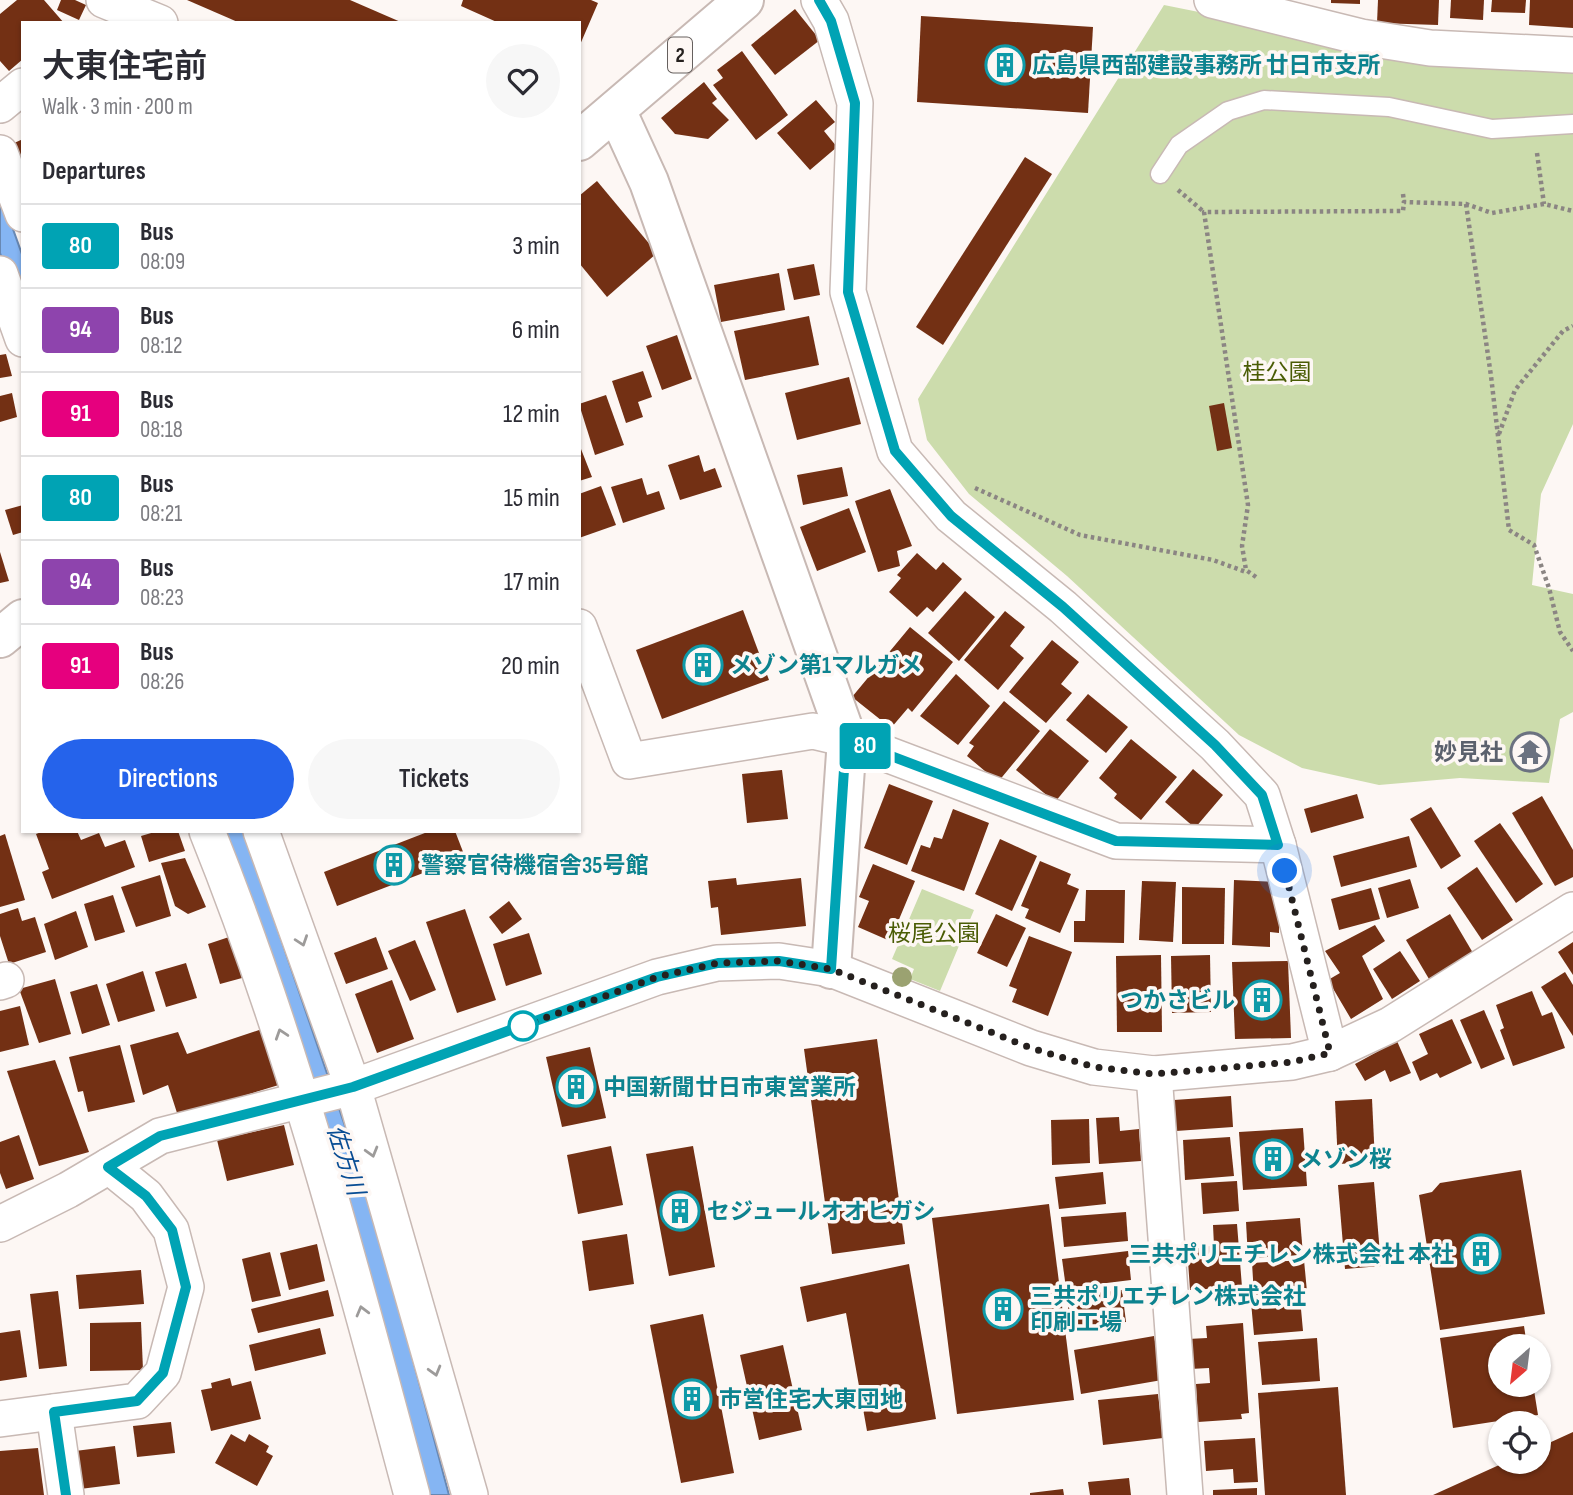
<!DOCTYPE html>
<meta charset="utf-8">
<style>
:root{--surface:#fff;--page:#f7f7f7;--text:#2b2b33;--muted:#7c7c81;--line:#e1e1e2;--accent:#2563eb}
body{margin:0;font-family:"Sofia Sans Condensed","Noto Sans JP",sans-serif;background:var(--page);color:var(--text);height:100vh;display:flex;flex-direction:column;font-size:26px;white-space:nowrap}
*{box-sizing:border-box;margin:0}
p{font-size:23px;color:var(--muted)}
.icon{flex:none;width:38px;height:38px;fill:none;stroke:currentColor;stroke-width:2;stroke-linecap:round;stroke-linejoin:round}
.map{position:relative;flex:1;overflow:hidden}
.side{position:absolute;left:21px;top:21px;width:560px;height:812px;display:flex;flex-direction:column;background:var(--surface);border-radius:0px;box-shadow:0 2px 5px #0004}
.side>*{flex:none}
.badge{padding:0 14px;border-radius:5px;font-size:24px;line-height:46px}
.needle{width:46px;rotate:208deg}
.fabs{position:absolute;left:1488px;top:1334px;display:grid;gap:14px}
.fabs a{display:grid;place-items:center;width:63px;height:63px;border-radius:50%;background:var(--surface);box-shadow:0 2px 5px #0004;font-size:35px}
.you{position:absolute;width:35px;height:35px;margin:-18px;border:5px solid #fff;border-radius:50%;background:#1a73e8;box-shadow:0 0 0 10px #1a73e833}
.map>.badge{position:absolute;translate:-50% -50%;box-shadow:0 0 0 4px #fff}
h2{padding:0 21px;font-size:26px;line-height:63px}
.round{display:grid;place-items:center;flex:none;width:74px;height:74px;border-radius:37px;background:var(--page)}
.overview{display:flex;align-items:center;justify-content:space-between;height:119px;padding:0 21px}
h1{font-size:33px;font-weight:600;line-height:52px}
.button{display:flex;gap:14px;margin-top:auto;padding:14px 21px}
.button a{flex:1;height:80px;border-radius:42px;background:var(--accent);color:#fff;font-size:28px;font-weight:600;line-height:80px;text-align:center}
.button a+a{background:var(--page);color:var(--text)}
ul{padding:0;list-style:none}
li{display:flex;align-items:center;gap:21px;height:84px;padding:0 21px;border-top:2px solid var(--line)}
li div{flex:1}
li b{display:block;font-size:26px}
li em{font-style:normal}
li .badge{min-width:77px;font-weight:700;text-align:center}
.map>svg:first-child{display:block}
.green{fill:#ccdcac}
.water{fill:#85b5f3;stroke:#6888b3;stroke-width:2}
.building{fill:#733014}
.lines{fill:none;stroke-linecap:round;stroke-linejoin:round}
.lane-casing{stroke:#c8b9b4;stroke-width:21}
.street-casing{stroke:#c8b9b4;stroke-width:38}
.secondary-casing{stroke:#c8b9b4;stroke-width:42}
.highway-casing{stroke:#c8b9b4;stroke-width:42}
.path{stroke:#8b8583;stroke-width:4.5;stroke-dasharray:3.5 3.5;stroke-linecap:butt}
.lane{stroke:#fff;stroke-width:18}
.street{stroke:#fff;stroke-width:35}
.secondary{stroke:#fff;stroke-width:38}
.highway{stroke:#fff;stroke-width:38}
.tree{fill:#9ba271}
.oneway{stroke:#9d9b9a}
.line-casing{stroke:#fff;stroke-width:16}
.line{stroke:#00a3b4;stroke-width:10}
.walk{stroke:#25201e;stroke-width:7;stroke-dasharray:0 12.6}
.stop-dot{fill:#fff;stroke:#00a3b4;stroke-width:3.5}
.labels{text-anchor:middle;stroke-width:7;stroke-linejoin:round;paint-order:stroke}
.shield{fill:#fdf7f4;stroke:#66605e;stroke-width:2}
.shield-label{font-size:21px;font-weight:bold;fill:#25201e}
.culture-label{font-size:23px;font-weight:bold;fill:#0d838f;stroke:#fdf7f4;text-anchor:start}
.park-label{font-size:23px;fill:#4a5c05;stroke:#fdf7f4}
.worship-label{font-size:23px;font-weight:bold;fill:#5b616d;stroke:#fdf7f4;text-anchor:end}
.water-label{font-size:24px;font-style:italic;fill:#094d94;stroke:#fdf7f4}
</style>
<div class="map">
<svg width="1573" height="1495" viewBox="0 0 1573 1495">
<rect width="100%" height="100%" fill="#fdf7f4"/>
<g class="green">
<path d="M1164 5 1393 51 1573 64V424L1541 494 1532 585 1573 594V712L1560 719 1549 783 1460 778 1379 785 1302 768 1239 735 1067 576 969 494 927 440 918 399Z"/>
<path d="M922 889 974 910 940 991 910 979 914 969 892 959Z"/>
</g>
<g class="water">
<path d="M0 193 23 257V316L0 253Z"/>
<path d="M222 831H244L370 1199 449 1495H427Z"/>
</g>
<g class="building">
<path d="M17 0H44L64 23H23V59L9 71 0 61V14Z"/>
<path d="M61 0H75L86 5 79 20 57 10Z"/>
<path d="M187 0H350L403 23H240Z"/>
<path d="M463 0H591L598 3 579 47V23H499L461 6Z"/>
<path d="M1331 0H1360V4L1331 3Z"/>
<path d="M1378 0H1439L1438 25 1377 23Z"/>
<path d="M1451 0H1484L1483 20 1450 18Z"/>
<path d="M1492 0H1526L1525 13 1491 12Z"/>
<path d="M1530 0H1573V28L1529 25Z"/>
<path d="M795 9 820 40 775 75 751 45Z"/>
<path d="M921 16 1093 27 1088 113 917 102Z"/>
<path d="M742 51 788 115 756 140 713 85 723 78 717 70Z"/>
<path d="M704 82 717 99 712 103 729 120 708 139 675 134 661 118Z"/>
<path d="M816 100 835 122 824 131 837 147 810 170 777 133Z"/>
<path d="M23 139V172L12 144Z"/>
<path d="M1025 157 1052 174 943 345 916 327Z"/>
<path d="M597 181 657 253 607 297 579 263V196Z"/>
<path d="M814 264 820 295 794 300 787 269Z"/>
<path d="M779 273 785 310 721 322 714 285Z"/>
<path d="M809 316 819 365 745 380 734 331Z"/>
<path d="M677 335 692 379 662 390 646 346Z"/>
<path d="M6 354 12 376 0 378V355Z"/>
<path d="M643 371 652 397 638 402 643 417 626 423 612 381Z"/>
<path d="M849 377 861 424 797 440 785 393Z"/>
<path d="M12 393 17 417 0 422V396Z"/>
<path d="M606 395 624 445 595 455 579 404Z"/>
<path d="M1224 403 1232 448 1217 451 1209 406Z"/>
<path d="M579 444 592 477 579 481Z"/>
<path d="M699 455 704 472 715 468 722 487 680 500 668 465Z"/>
<path d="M842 467 848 496 803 505 797 475Z"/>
<path d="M642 478 647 495 659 491 665 509 623 523 611 487Z"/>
<path d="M601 486 616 525 579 538V494Z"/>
<path d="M890 489 912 546 897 551 900 566 878 572 855 501Z"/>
<path d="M23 505V532L13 535 5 510Z"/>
<path d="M849 508 866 552 817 571 800 527Z"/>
<path d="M0 552 9 581 0 583Z"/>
<path d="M917 553 936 570 943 562 962 579 933 612 927 607 917 617 889 592 901 578 897 575Z"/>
<path d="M965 591 995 617 959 661 928 633Z"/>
<path d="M743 610 769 680 662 719 636 650Z"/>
<path d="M1005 611 1025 627 1010 646 1024 658 998 690 964 660Z"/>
<path d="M910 627 953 662 912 712 908 708 891 728 852 697Z"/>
<path d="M1052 640 1079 662 1061 684 1072 693 1046 723 1009 692Z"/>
<path d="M956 674 990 706 958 745 920 716Z"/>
<path d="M1088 694 1128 727 1106 753 1066 720Z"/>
<path d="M1004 701 1040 731 998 782 967 756 974 746 969 743Z"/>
<path d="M1050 729 1089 761 1055 802 1016 770Z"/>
<path d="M1131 739 1177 777 1141 820 1114 798 1117 794 1099 778Z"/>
<path d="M1193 769 1223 795 1195 828 1165 802Z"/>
<path d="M782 770 788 819 747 823 742 774Z"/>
<path d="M889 784 933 801 907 865 864 848Z"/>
<path d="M1357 794 1364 818 1311 833 1304 809Z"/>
<path d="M1542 796 1573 850V877L1555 886 1512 813Z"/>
<path d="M1431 807 1461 856 1441 869 1410 819Z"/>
<path d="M953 809 989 823 964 891 911 871 921 845 930 848 934 837 942 839Z"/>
<path d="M1500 823 1543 884 1516 903 1474 841Z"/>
<path d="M44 831H77L81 840 99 833 105 847 125 840 135 867 52 899 42 872 49 869 36 834Z"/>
<path d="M158 831H178L185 851 149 862 141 836Z"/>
<path d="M430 831H455L465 857 337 906 324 872Z"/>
<path d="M5 834 25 900 0 907V836Z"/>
<path d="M1409 836 1417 867 1341 887 1333 856Z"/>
<path d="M1000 839 1037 856 1012 911 975 894Z"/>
<path d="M185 858 206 907 188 914 175 906 161 863Z"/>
<path d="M1040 861 1071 874 1067 884 1079 889 1060 933 1025 918 1029 909 1021 906Z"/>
<path d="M873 864 915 881 890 941 858 927 869 901 859 897Z"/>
<path d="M1477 867 1513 920 1482 940 1447 888Z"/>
<path d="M160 875 171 916 136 927 121 887Z"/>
<path d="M736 878 737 885 801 878 806 926 721 935 718 907 711 908 708 881Z"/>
<path d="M1410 879 1419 908 1387 918 1378 888Z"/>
<path d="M1234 880 1279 882V933L1270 932V947L1232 945Z"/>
<path d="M1142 881 1176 882 1173 942 1139 940Z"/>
<path d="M1182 887 1225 888 1224 944H1182Z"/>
<path d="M1371 888 1380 919 1339 930 1331 899Z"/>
<path d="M1086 890H1125L1124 943 1074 942V921H1085Z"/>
<path d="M113 895 125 932 95 941 84 904Z"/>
<path d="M509 901 522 919 502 934 489 917Z"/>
<path d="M18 908 22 921 35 917 46 952 9 964 0 936V914Z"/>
<path d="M465 909 496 1000 457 1013 426 922Z"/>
<path d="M76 911 88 947 55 960 44 924Z"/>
<path d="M996 914 1026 928 1007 967 977 953Z"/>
<path d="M1450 914 1473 953 1429 979 1406 940Z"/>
<path d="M1375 925 1385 941 1362 956 1383 999 1351 1019 1328 980 1340 973 1325 951Z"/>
<path d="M529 933 542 974 506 986 493 944Z"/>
<path d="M1029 936 1072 952 1048 1016 1012 1002 1017 989 1009 986Z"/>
<path d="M229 937 242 978 220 984 208 944Z"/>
<path d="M376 937 388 969 346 984 334 953Z"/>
<path d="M415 940 436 990 410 1001 388 951Z"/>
<path d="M1573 942V975L1558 952Z"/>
<path d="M1400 951 1420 981 1392 999 1373 969Z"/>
<path d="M1161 955 1162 1032H1117L1116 956Z"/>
<path d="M1210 955 1211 1012 1172 1013 1171 956Z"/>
<path d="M1288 961 1291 1038 1235 1039 1232 962Z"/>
<path d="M186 963 197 998 166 1007 155 972Z"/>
<path d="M143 971 155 1011 118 1022 106 984Z"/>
<path d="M1565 972 1573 985V1036L1541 987Z"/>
<path d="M55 979 71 1034 39 1043 19 989Z"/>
<path d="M392 980 414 1039 377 1053 355 994Z"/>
<path d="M97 984 110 1025 82 1034 70 992Z"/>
<path d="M1532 991 1542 1016 1552 1012 1565 1048 1513 1066 1500 1030 1504 1028 1496 1005Z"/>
<path d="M20 1006 29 1045 0 1052V1011Z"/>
<path d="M1484 1010 1505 1059 1481 1069 1460 1020Z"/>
<path d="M1452 1019 1472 1063 1440 1078 1437 1073 1420 1081 1412 1062 1428 1054 1419 1034Z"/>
<path d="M265 1028 282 1084 178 1116 168 1085 143 1095 130 1045 178 1032 187 1054Z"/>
<path d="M877 1039 905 1244 832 1254 804 1049Z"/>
<path d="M1397 1041 1411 1073 1390 1082 1385 1070 1365 1081 1355 1064Z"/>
<path d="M120 1045 135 1102 88 1112 83 1091 78 1092 69 1057Z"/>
<path d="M590 1047 606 1118 562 1127 546 1057Z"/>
<path d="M55 1060 89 1152 39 1166 7 1071Z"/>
<path d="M1231 1096 1233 1127 1176 1131 1174 1100Z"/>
<path d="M1372 1099 1375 1162 1338 1164 1335 1101Z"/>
<path d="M1119 1117 1120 1131 1139 1129 1141 1161 1099 1164 1096 1118Z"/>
<path d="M1089 1119 1090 1163 1052 1165 1051 1120Z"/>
<path d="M284 1125 294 1165 227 1181 217 1140Z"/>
<path d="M1303 1128 1307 1186 1243 1190 1239 1132Z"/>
<path d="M19 1135 34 1179 6 1189 0 1173V1142Z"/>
<path d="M1230 1137 1234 1176 1185 1180 1183 1140Z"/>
<path d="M611 1146 623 1205 578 1214 567 1155Z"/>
<path d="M693 1146 715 1267 669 1276 646 1154Z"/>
<path d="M1521 1170 1545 1314 1440 1330 1419 1195 1432 1192 1440 1183Z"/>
<path d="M1103 1172 1106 1204 1059 1209 1055 1177Z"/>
<path d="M1237 1181 1239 1211 1203 1214 1201 1183Z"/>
<path d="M1374 1182 1381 1266 1345 1269 1338 1185Z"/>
<path d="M1049 1204 1074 1400 957 1414 932 1218Z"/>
<path d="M1126 1212 1128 1241 1064 1247 1061 1217Z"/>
<path d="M1300 1218 1303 1255 1248 1258 1246 1222Z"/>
<path d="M1237 1224 1242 1287 1190 1290 1187 1247 1214 1246 1213 1225Z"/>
<path d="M627 1234 634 1284 589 1291 582 1241Z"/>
<path d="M317 1244 325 1281 289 1290 280 1253Z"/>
<path d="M1128 1251 1131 1280 1066 1288 1062 1259Z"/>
<path d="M270 1252 281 1296 252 1302 242 1259Z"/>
<path d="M1304 1260 1307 1292 1254 1295 1252 1263Z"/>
<path d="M909 1264 936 1419 867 1431 846 1313 807 1322 800 1287Z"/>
<path d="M141 1270 144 1304 79 1309 76 1275Z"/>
<path d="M328 1290 334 1316 258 1333 251 1309Z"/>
<path d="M1122 1290 1126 1322 1070 1327 1067 1296Z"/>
<path d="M58 1291 67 1366 39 1369 30 1294Z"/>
<path d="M1300 1298 1303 1331 1254 1335 1251 1302Z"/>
<path d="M703 1314 734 1473 681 1483 650 1325Z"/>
<path d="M141 1322 143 1370 90 1371V1323Z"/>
<path d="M1243 1323 1249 1413 1241 1414 1242 1419 1198 1422 1196 1384 1210 1383 1209 1368 1190 1369 1188 1339 1207 1338 1206 1326Z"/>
<path d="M1524 1326 1527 1346H1500V1384H1533L1538 1415 1453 1428 1440 1338Z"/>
<path d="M320 1328 326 1354 255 1371 249 1345Z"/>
<path d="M20 1330 27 1377 0 1381V1333Z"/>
<path d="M1154 1336 1162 1380 1081 1394 1074 1350Z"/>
<path d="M1317 1338 1320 1381 1262 1385 1258 1342Z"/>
<path d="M783 1345 802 1430 759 1440 740 1355Z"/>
<path d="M230 1378 232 1386 251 1381 261 1419 211 1431 201 1390 212 1388 211 1383Z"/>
<path d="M1338 1387 1346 1495H1265L1258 1393Z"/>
<path d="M1158 1394 1163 1438 1103 1445 1098 1400Z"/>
<path d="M171 1422 175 1453 137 1457 133 1426Z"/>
<path d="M1573 1432V1495H1433L1508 1461H1538V1448Z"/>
<path d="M231 1434 245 1442 249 1434 269 1446 266 1452 273 1456 257 1486 215 1463Z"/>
<path d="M1255 1438 1258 1482 1234 1483 1233 1469 1206 1471 1204 1441Z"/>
<path d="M115 1446 120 1484 80 1489 75 1451Z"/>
<path d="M38 1448 44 1495H0V1451Z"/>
<path d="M1129 1478 1131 1495H1090L1088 1482Z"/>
<path d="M1257 1488V1495H1213V1490Z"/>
<path d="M1063 1489 1064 1495H1030V1493Z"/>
</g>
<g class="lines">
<g class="lane-casing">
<path id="lane" d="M1160 174 1179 145 1228 111 1264 100 1389 107 1492 129 1573 124"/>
</g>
<g class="street-casing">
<g id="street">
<path d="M104 0 160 23"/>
<path d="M819 0 831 21 855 103 848 292 895 451 951 516 1063 607 1215 745 1262 795 1278 845 1330 1053"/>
<path d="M1212 0 1361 37 1430 48 1573 55"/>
<path d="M0 105 23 86"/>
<path d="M0 153 23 214"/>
<path d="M0 274 23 339"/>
<path d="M579 627 629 761 813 731 847 739 1116 841 1278 845"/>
<path d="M207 831C294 1047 352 1271 412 1495"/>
<path d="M261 831 353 1087 470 1495"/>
<path d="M0 982 6 980"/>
<path d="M1154 1074 1185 1495"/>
<path d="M0 1224 68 1190 160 1136 353 1087 657 977 717 963 779 961 831 969 1031 1048 1094 1067 1154 1074 1292 1062 1330 1053 1390 1025 1573 910"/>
<path d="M54 1412 66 1495"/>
<path d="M0 1419 137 1401 163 1373 186 1287 171 1230 146 1196 109 1166"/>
</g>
</g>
<g class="secondary-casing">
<path id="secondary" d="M616 110 649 182 847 739 831 969"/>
</g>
<g class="highway-casing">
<g id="highway">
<path d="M579 141 744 0"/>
<path d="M0 638 23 619"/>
</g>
</g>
<g class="path">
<path d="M1537 153 1544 204"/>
<path d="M1178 190 1204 212"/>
<path d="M1403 194 1404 202"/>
<path d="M1466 204 1491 376 1509 530 1534 545 1549 588 1560 632 1573 651"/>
<path d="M1499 434 1515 390 1563 331 1573 326"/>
<path d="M975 488 1080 535 1213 560 1246 572"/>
<path d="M1256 577 1246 570 1242 546 1248 505 1204 212 1403 211 1404 202 1466 204 1492 213 1544 204 1573 211"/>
</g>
<use href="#lane" class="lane"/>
<use href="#street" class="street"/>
<use href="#secondary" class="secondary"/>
<use href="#highway" class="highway"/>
</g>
<circle class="tree" cx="902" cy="977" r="10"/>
<defs><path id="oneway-chevron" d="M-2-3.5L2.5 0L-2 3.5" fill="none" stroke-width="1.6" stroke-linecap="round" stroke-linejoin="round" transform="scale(1.75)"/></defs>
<g class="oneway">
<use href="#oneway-chevron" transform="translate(302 941) rotate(71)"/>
<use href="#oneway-chevron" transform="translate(281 1034) rotate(-108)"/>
<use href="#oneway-chevron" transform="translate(372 1152) rotate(74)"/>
<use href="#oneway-chevron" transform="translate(362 1311) rotate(-105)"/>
<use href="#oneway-chevron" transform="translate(435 1371) rotate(74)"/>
</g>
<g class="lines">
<g class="line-casing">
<path id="line" d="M66 1495 54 1412 137 1401 163 1373 186 1287 172 1230 146 1196 108 1167 160 1136 353 1087 657 977 718 963 779 961 831 969 846 739 1116 841 1278 845 1262 795 1215 745 1063 607 951 516 895 451 848 292 855 103 831 21 819 0"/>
</g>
<use href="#line" class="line"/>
<path class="walk" d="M523 1026 657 977 718 963 779 961 831 969 1031 1048 1094 1067 1154 1074 1292 1062 1330 1053 1285 871"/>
</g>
<defs>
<g id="building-ring" transform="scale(2.0125)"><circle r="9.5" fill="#fdf7f4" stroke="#0f9aa8" stroke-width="1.5"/><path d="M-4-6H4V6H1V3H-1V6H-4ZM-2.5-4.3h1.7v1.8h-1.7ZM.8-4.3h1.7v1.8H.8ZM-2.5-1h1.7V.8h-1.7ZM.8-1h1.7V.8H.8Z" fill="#0f9aa8"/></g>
<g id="temple-ring" transform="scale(2.0125)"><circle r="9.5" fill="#fdf7f4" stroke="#6b7280" stroke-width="1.5"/><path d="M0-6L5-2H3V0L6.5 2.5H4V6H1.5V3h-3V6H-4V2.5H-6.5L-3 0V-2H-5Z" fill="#6b7280"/></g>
</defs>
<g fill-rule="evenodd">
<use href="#building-ring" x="1005" y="65"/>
<use href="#building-ring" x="703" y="665"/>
<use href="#temple-ring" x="1530" y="752"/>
<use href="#building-ring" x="394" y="865"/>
<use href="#building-ring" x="1262" y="1000"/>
<use href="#building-ring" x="576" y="1087"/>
<use href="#building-ring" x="1273" y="1159"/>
<use href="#building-ring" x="680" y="1211"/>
<use href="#building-ring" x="1481" y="1254"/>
<use href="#building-ring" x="1003" y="1309"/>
<use href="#building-ring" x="692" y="1399"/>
</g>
<circle class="stop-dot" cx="523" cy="1026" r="14"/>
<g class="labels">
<rect class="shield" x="668" y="37.5" width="24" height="35" rx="5"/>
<g class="shield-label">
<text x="680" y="62">2</text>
</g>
<g class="culture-label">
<text x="1032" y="73">広島県西部建設事務所 廿日市支所</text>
<text x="730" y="673">メゾン第1マルガメ</text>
<text x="421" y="873">警察官待機宿舎35号館</text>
<text x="1235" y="1008" text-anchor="end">つかさビル</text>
<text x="603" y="1095">中国新聞廿日市東営業所</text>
<text x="1300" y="1167">メゾン桜</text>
<text x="707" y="1219">セジュールオオヒガシ</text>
<text x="1454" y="1262" text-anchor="end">三共ポリエチレン株式会社 本社</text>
<text x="1030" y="1304">三共ポリエチレン株式会社<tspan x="1030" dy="26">印刷工場</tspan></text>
<text x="719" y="1407">市営住宅大東団地</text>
</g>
<g class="park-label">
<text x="1277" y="380">桂公園</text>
<text x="934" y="941">桜尾公園</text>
</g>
<g class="worship-label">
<text x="1503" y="760">妙見社</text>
</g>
<g class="water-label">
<text transform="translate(346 1160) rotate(72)" y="8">佐方川</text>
</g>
</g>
</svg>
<div class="fabs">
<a><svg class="needle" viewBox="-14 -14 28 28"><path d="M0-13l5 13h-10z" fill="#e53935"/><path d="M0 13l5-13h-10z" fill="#7c7c81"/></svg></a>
<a><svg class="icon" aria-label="locate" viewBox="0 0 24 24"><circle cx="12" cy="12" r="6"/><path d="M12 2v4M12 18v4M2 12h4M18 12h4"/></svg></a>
</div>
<div class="you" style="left:1285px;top:871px"></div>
<b class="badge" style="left:865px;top:746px;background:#00a3b4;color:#fff">80</b>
<section class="side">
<div class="overview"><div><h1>大東住宅前</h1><p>Walk · 3 min · 200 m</p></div><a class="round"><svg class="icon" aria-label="heart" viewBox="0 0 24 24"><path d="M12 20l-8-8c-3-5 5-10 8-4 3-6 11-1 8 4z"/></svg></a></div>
<h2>Departures</h2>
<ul>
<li><span class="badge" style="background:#00a3b4;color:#fff">80</span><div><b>Bus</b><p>08:09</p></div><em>3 min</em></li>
<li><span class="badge" style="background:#8e44ad;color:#fff">94</span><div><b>Bus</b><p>08:12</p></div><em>6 min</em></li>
<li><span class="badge" style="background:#e6007e;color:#fff">91</span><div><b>Bus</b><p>08:18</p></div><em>12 min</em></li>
<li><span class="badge" style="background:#00a3b4;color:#fff">80</span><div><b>Bus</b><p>08:21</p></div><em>15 min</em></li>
<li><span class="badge" style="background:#8e44ad;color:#fff">94</span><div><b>Bus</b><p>08:23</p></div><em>17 min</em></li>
<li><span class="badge" style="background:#e6007e;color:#fff">91</span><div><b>Bus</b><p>08:26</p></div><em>20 min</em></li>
</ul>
<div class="button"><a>Directions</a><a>Tickets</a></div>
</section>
</div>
